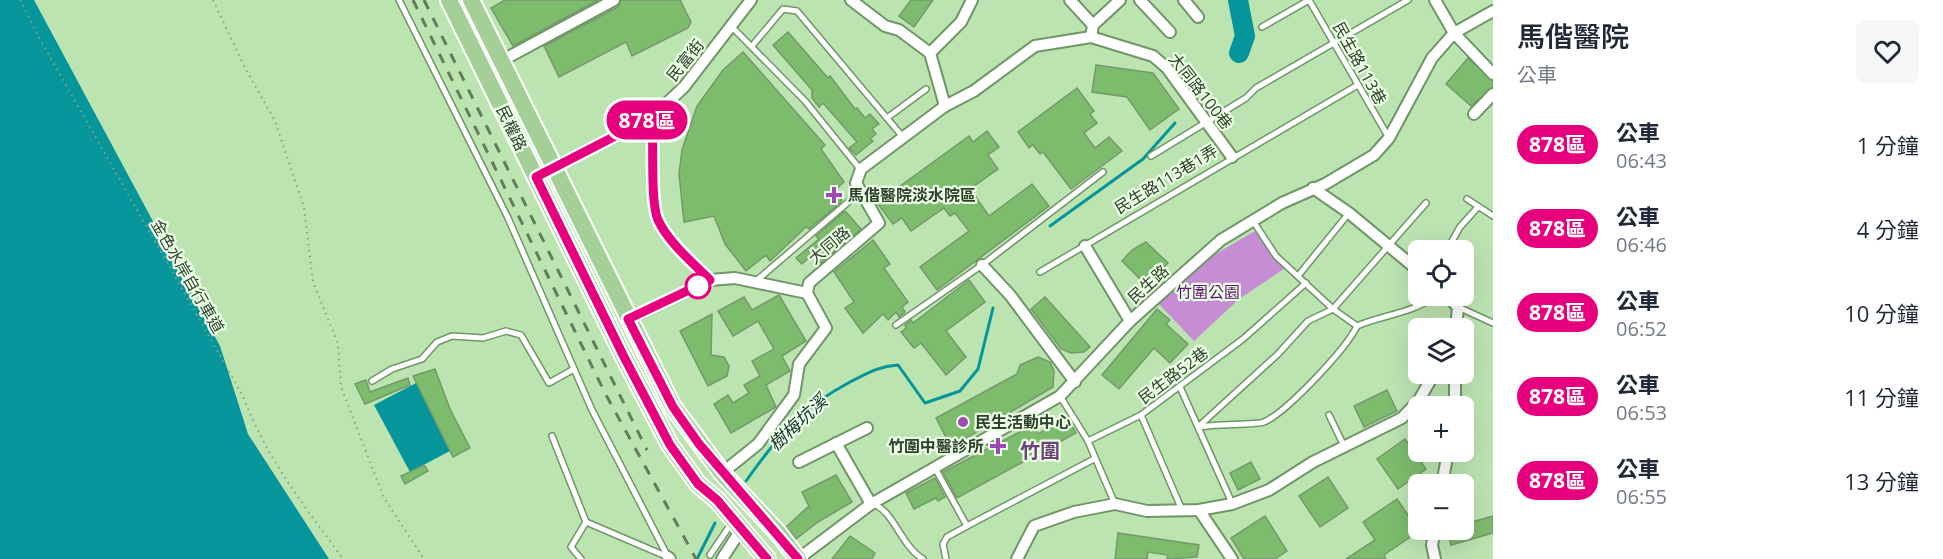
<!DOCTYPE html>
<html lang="zh-TW">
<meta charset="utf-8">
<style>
:root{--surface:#fff;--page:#f6f6f7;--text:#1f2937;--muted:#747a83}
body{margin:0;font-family:"Open Sans","Noto Sans TC",sans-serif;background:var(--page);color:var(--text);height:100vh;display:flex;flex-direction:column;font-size:22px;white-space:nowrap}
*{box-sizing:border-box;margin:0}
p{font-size:20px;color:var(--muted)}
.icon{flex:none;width:33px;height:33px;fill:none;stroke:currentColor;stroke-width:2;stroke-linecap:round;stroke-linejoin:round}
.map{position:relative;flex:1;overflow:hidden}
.drawer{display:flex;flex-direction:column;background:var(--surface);width:450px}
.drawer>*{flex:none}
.badge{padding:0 12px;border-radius:20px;font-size:21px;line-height:39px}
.fabs{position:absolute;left:1408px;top:240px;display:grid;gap:12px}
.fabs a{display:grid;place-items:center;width:66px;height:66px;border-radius:9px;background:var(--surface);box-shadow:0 6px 24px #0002;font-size:30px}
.map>.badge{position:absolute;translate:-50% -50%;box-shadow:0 0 0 3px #fff}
.round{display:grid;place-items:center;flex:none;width:63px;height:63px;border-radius:9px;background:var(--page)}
.headline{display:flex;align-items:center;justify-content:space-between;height:102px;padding:0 24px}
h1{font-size:28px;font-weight:600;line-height:45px}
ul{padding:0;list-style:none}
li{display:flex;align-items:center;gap:18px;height:84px;padding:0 24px}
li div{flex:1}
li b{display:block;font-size:22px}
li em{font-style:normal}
li .badge{min-width:66px;font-weight:700;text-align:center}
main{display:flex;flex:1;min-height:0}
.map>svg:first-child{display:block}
.green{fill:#c68dd5}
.water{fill:#06959a}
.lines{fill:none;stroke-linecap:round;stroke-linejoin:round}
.stream{stroke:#06959a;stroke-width:3}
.river{stroke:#06959a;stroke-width:20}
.building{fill:#7dbc6c;stroke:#74996a;stroke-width:1.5}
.lane-casing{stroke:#709667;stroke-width:8}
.street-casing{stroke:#709667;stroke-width:14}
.primary-casing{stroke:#fff;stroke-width:20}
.path{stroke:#87a57e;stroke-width:2;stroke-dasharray:1.5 4.5;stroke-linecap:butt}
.lane{stroke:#fff;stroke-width:5}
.street{stroke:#fff;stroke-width:10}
.primary{stroke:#a4d098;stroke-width:16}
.rail{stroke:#637c5c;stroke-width:3;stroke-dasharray:10 10;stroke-linecap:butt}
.line-casing{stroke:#fff;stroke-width:14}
.line{stroke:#e6007e;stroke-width:9}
.poi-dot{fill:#a049b5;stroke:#eaffe5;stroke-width:2}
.stop-dot{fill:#fff;stroke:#e6007e;stroke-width:3}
.labels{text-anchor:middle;stroke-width:4.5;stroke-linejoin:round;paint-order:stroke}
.street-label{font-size:16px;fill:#30402b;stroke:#eaffe5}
.poi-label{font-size:16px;font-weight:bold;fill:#30402b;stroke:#eaffe5;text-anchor:start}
.park-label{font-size:16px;fill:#601271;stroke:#eaffe5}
.water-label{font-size:18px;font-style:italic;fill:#163031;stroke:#eaffe5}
.quarter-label{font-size:20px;font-weight:bold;fill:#6d4278;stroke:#eaffe5}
</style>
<main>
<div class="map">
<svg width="1493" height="559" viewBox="0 0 1493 559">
<rect width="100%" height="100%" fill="#bce4b1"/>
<path class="green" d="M1255 231 1284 269 1239 299 1194 341 1159 304 1200 263Z"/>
<g class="water">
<path d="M0 0H34L220 346 248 434 329 559H0Z"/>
<path d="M416 383 450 451 410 472 374 405Z"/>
</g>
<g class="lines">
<g class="stream">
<path d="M1050 226 1143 159 1175 123"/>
<path d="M746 481C778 436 801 408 850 382 866 374 879 366 898 365L925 403 960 391 978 369 993 308"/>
<path d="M697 559 715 523"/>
</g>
<path class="river" d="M1238 0 1245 36 1239 53"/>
</g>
<g class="building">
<path d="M505 0H598L513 46 491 8Z"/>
<path d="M621 0H680L691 22 688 28 632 56 626 42 559 77 544 46 618 7Z"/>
<path d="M911 0H933L914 27 899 16Z"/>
<path d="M788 32 828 78 830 76 855 109 857 108 865 118 870 114 879 124 872 129 876 134 870 139 873 141 856 155 849 148 857 142 823 103 819 107 812 98V90L773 45Z"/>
<path d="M743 52 825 145 821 149 844 182 834 191 842 200 839 204 809 229 806 227 770 261 766 255 746 271 725 244 714 216 684 222 679 174 682 150 697 106 723 70Z"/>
<path d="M1468 58 1493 81V87L1471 106 1446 84Z"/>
<path d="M1096 65 1153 73 1179 109 1150 130 1127 97 1092 92Z"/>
<path d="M1077 88 1094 111 1090 114 1097 123 1084 133 1095 148 1109 137 1122 151 1071 189 1043 152 1040 154 1033 145 1029 148 1018 132Z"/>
<path d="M987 131 999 147 988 155 998 169 970 189 989 216 1032 184 1049 206 937 290 920 267 969 231 955 213 950 216 944 208 911 231 902 218 893 224 877 203 969 136 973 142Z"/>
<path d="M845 211 861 229 821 263 813 254 802 264 796 258 819 239 816 236Z"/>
<path d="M873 240 890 264 884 268 908 302 902 307 905 312 899 317 896 312 888 320 883 314 863 333 845 308 854 302 834 272Z"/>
<path d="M1146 242 1168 263 1146 285 1122 261 1132 250Z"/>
<path d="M969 280 985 302 946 331 966 357 946 375 921 343 914 348 901 332 906 328 905 325 911 320 913 323Z"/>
<path d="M779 295 806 341 782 356 790 371 766 385 776 407 731 433 714 404 728 395 733 403 749 393 744 385 760 376 752 361 774 349 758 321 733 336 718 311 744 297 752 310Z"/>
<path d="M1045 297 1090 347 1084 352 1071 353 1061 349 1031 309Z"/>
<path d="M1157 309 1170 320 1166 324 1188 344 1170 363 1154 348 1119 389 1102 375Z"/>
<path d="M712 314 711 355 724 357 729 366 727 376 708 386 680 331Z"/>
<path d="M1038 357 1050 362 1054 371 1053 387 951 447 936 418 1017 374 1020 365Z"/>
<path d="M435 369 450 409 470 448 453 457 413 376Z"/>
<path d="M408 378 410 385 365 404 355 384 366 380 370 392Z"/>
<path d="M1387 390 1397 411 1364 427 1354 406Z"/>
<path d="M1067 417 1076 433 957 498 943 472 1033 425 1038 434Z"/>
<path d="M1405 439 1426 469 1398 489 1377 459Z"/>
<path d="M1251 462 1260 479 1238 490 1230 473Z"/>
<path d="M424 465 428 471 405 484 401 476Z"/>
<path d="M836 475 852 502 818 522 796 539 786 527 808 507 810 508 802 492Z"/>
<path d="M1328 477 1348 508 1320 527 1299 496Z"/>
<path d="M935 478 945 497 938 501 936 498 914 509 906 493Z"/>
<path d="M1397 499 1419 531 1384 555 1386 559H1346L1375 540 1363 522Z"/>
<path d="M1265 516 1287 551 1275 559H1244L1231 538Z"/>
<path d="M1493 516V533L1451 545 1447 530H1464V524Z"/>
<path d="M1118 533 1199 545 1197 557 1167 559 1168 555 1148 552 1147 559H1115Z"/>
<path d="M850 536 875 553 872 559H832Z"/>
</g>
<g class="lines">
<g class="lane-casing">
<g id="lane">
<path d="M399 0 508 218 592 410 668 557"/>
<path d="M1309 0 1389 138"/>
<path d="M731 26 805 101 860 169"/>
<path d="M1262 27 1309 0"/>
<path d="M752 46 783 9 797 11 902 136"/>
<path d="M652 117 654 198 658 219 672 240 710 280"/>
<path d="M887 118 926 89"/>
<path d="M1151 156 1246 98 1256 88 1408 0"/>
<path d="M1467 199 1493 216"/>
<path d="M1253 221 1276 256 1333 309 1357 326"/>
<path d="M1447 250 1460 227 1478 207"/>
<path d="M1040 272 1356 86"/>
<path d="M1298 276 1349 213"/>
<path d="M756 281 860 192"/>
<path d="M1458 307 1493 323"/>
<path d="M896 325 982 265 1103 172"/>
<path d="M1357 326C1382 315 1414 313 1435 296"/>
<path d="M372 381 392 369 422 359 437 342 452 336 483 338 506 331 521 335 549 383 574 369"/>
<path d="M1180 387 1232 503"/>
<path d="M1060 396 1088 441 1141 415 1243 339 1306 283"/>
<path d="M1141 415 1182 510"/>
<path d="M1329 415 1344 446"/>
<path d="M1198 427 1278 354 1308 321 1333 309 1426 203"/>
<path d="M1200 427C1213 424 1258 425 1264 422 1287 412 1346 349 1357 326"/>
<path d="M552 436 586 522 668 557"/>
<path d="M1088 441 1115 504"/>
<path d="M935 468 967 526 1094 459"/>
<path d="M873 504C894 511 901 546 923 559"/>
<path d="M710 555 733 521"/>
<path d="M581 559 571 547 586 522"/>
<path d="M946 559 943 544 947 537 967 526"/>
</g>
</g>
<g class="street-casing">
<g id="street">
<path d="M851 0 885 26 899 30 930 53 945 106"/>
<path d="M1070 0 1093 25"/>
<path d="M1140 0 1170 32"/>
<path d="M1184 0 1198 17"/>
<path d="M1435 0 1454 33 1493 74"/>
<path d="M1091 37 1093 25 1120 0"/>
<path d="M930 53 961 22 972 0"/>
<path d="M501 61 614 0"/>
<path d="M1474 114 1493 94"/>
<path d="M536 177 652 117 684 87 751 0"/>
<path d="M1313 188 1349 213 1419 271"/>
<path d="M1085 246 1130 321"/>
<path d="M982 265 1010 295 1075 382"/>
<path d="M1447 296 1458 307 1456 328"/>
<path d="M629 319 710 280 735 278 807 293"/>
<path d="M1455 374V406"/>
<path d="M836 443 871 504"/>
<path d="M799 462 867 428"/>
<path d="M722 473 758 444 794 395 799 364 826 328 807 293 809 283 879 223 856 183 861 169 945 106 974 91 1035 46 1091 37 1153 56 1167 68 1232 157"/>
<path d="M1442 484 1448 452"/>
<path d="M1199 510 1232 559"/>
<path d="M1435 530 1432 545 1435 559"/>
<path d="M668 557 670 559"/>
<path d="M722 559 742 528"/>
<path d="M798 559 871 504 1060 396 1130 321 1221 240 1282 203 1325 184 1374 155 1389 138 1432 58 1454 33 1493 11"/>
<path d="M1017 559 1034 526 1074 512 1115 504 1147 511 1199 510 1232 504 1269 490 1313 462 1402 418 1419 400 1434 374"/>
</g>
</g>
<g class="primary-casing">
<g id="primary">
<path d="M449 0 623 355 670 445 698 484 717 500 767 559"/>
<path d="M471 0 673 407 722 473 779 534 798 559"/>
</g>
</g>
<g class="path">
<path d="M20 0 38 36 243 396C267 460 304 505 343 559"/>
<path d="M213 0 245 68 275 121 304 207 313 282 338 344 341 387 384 498 424 559"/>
</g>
<use href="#lane" class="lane"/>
<use href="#street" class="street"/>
<use href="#primary" class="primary"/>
<g class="rail">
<path d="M413 0 606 395 696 559"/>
<path d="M424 0 647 450"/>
</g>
</g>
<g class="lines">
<g class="line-casing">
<path id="line" d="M767 559 717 500 698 484 670 445 623 355 536 177 652 117C654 141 650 202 658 220 669 243 692 262 710 280L628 319 673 407 699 444 798 559"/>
</g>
<use href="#line" class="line"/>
</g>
<g class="poi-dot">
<path d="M831 186h6v6h6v6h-6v6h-6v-6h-6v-6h6z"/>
<circle cx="963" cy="422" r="6"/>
<path d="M995 437h6v6h6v6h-6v6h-6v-6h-6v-6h6z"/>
</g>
<circle class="stop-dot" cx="698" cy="286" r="12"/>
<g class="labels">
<g class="street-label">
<text transform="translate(685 60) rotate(-51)" y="6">民富街</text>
<text transform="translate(1360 63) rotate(61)" y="6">民生路113巷</text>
<text transform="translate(1201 91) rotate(52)" y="6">大同路100巷</text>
<text transform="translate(512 128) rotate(64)" y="6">民權路</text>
<text transform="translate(1166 179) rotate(-31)" y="6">民生路113巷1弄</text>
<text transform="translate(829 245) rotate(-40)" y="6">大同路</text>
<text transform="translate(188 276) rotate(60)" y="6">金色水岸自行車道</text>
<text transform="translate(1148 284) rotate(-42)" y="6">民生路</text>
<text transform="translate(1173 375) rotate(-37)" y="6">民生路52巷</text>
</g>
<g class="poi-label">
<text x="848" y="201">馬偕醫院淡水院區</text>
<text x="975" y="428">民生活動中心</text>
<text x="984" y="452" text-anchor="end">竹圍中醫診所</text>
</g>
<g class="park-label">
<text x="1208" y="298">竹圍公園</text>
</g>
<g class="water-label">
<text transform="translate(798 423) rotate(-43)" y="6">樹梅坑溪</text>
</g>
<g class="quarter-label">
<text x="1040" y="458">竹圍</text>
</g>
</g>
</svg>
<div class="fabs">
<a><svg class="icon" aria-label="locate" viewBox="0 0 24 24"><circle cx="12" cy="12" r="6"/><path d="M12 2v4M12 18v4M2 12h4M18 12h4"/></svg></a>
<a><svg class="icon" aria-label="layers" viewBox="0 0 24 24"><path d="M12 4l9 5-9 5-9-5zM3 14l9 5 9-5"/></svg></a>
<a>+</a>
<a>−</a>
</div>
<b class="badge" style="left:647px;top:120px;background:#e6007e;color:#fff">878區</b>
</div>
<section class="drawer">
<div class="headline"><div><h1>馬偕醫院</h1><p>公車</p></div><a class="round"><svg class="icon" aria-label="heart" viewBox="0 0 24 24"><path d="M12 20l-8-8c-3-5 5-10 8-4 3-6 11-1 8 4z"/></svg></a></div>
<ul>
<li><span class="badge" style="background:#e6007e;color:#fff">878區</span><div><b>公車</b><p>06:43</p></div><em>1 分鐘</em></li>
<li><span class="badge" style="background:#e6007e;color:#fff">878區</span><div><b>公車</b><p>06:46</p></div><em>4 分鐘</em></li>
<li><span class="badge" style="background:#e6007e;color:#fff">878區</span><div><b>公車</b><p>06:52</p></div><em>10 分鐘</em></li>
<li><span class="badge" style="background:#e6007e;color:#fff">878區</span><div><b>公車</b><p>06:53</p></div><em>11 分鐘</em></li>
<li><span class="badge" style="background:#e6007e;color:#fff">878區</span><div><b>公車</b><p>06:55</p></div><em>13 分鐘</em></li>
</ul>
</section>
</main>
